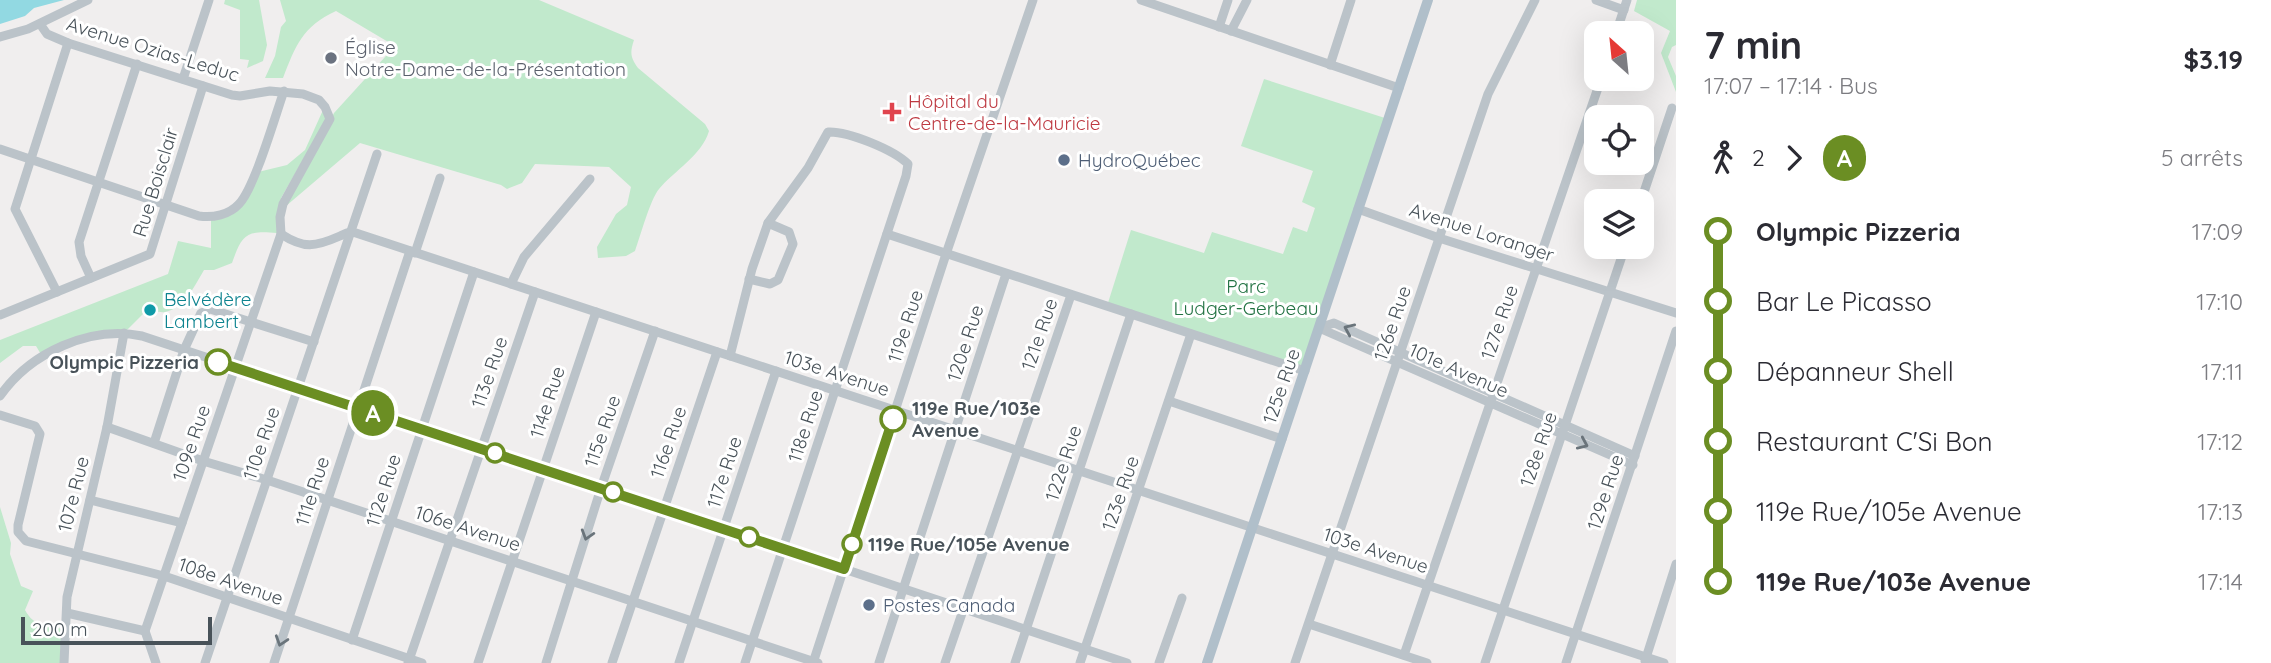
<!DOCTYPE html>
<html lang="fr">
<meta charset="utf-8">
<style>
:root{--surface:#fff;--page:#f2f2f3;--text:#2b2b33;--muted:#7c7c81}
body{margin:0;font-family:Quicksand,sans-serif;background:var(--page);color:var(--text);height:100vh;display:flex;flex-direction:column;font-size:26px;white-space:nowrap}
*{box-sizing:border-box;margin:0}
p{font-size:23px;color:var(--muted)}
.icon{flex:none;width:38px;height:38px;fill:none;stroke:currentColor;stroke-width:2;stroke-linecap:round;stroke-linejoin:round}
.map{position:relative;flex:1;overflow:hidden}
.sheet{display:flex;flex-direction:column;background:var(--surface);width:595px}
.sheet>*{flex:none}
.badge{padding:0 14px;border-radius:23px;font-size:24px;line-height:46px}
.needle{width:46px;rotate:333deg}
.fabs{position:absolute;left:1584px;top:21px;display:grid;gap:14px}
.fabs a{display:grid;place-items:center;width:70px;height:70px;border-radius:14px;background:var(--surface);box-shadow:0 7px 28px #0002;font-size:35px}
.scale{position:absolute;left:21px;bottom:18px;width:191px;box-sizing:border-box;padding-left:7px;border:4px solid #485259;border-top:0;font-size:19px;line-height:24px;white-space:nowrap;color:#485259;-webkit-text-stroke:5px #fff;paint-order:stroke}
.map>.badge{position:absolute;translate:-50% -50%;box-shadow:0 0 0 4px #fff}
.legs{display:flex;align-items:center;gap:10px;height:77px;padding:0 28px;font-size:23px}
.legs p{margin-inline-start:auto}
.headline{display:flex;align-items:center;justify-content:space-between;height:119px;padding:0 28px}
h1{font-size:38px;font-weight:700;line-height:52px}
ul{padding:0 28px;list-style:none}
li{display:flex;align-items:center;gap:24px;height:70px;font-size:26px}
li i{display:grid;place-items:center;width:10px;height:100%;margin:0 9px;background:currentColor}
li i::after{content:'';width:18px;height:18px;margin:-9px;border:5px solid;border-radius:50%;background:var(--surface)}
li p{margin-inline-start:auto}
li:first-child i{background:linear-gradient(#0000 50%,currentColor 0)}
li:last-child i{background:linear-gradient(currentColor 50%,#0000 0)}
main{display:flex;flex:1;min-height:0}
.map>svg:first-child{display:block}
.green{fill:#c1e9cc}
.water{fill:#92d9e2}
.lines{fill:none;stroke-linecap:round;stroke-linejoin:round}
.minor{stroke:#bbc3c9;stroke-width:9}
.major{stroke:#b0bfca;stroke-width:10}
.oneway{stroke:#6a747b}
.line-1-casing{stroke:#fff;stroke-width:16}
.line-1{stroke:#6b8e23;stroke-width:10}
.worship-dot{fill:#6b7280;stroke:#fff;stroke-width:2.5}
.health-dot{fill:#e0444e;stroke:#fff;stroke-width:2.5}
.service-dot{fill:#5c6f8a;stroke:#fff;stroke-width:2.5}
.culture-dot{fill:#0f9aa8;stroke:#fff;stroke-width:2.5}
.stop-1-dot{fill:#fff;stroke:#6b8e23;stroke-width:3.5}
.labels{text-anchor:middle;stroke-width:6;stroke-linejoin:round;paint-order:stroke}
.worship-label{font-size:19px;fill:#5b616d;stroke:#fff;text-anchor:start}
.street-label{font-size:19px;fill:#485259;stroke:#fff}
.health-label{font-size:19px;fill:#be3a42;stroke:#fff;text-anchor:start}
.service-label{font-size:19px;fill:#4e5e75;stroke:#fff;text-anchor:start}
.park-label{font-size:19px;fill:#217242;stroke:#fff}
.culture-label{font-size:19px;fill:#0d838f;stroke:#fff;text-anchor:start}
.stop-label{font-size:19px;font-weight:bold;fill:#485259;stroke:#fff;text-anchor:start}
</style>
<main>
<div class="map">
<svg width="1676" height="663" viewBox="0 0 1676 663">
<rect width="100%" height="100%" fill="#f0eeee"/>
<g class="green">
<path d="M225 0H259L267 45 263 61 247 68 249 60 240 59V10L224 4Z"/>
<path d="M280 0H539L634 40C630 52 630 57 638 68L705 124 709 131C702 155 674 171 659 189 650 200 640 237 635 251L626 256 598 258 597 247 616 214 627 205 631 187 609 167 535 164 522 183 507 189 501 185 360 143 286 206 334 113 395 46 336 11C302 27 296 45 283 78H265L275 56 281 27 286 21Z"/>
<path d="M1637 0H1676V45L1672 47 1668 57 1676 76V92L1661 53 1670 31 1634 11Z"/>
<path d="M1264 79 1388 119 1305 371 1107 306 1131 230 1204 253 1212 232 1283 254 1293 227 1307 232 1315 208 1302 202 1313 171 1241 146Z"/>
<path d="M323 110 326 120 281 198 277 233C245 230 242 235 232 263L214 270H204C195 285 185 308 165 312 159 313 153 310 147 310L124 333 107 334 42 356 36 346H23L0 363V340L168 274 178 241 211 248V219L228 213 258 172 287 165 305 150Z"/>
<path d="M0 507 11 543 10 554 21 586 33 591 25 610C34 627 48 627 66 629L64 663H0Z"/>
</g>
<path class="water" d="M0 0H64L34 8 25 16 0 24Z"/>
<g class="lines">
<g class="minor">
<path d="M1141 0 1399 88"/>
<path d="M1596 0 1624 10"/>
<path d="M40 24 47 34 68 43 232 95 240 96 270 91 303 94 319 100 325 107 330 119 283 204 280 217 281 234 145 631 156 663"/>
<path d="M1219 27 1228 0"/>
<path d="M1231 31 1247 0"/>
<path d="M1616 33 1627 0"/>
<path d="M0 37 28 29 88 0"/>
<path d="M1330 65 1351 0"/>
<path d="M183 79 209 0"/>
<path d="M0 149 199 216C213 218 229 215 239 204 255 187 275 116 284 91"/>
<path d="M1641 201 1672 108"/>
<path d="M1358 209 1439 238 1676 313"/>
<path d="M281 234C304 249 315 247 340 236 347 233 349 231 356 233L1664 663"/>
<path d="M887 234 1305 371"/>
<path d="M415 253 440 178"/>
<path d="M91 278 81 256 79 242 137 64"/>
<path d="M749 279 770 284 778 280 793 244 789 232 768 223"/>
<path d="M511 284 524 257 590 179"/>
<path d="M57 292 15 209 68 43"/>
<path d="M0 315 150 254 203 86"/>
<path d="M1319 328 1334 323 1635 456"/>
<path d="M1319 328 1633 465"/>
<path d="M730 356 752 269 768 223 808 168 828 132C848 131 894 150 908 164L906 176 745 663"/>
<path d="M0 396C30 353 90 325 142 336L1127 663"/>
<path d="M1169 401 1282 439"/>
<path d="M0 415 35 426 40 434 18 525V532L26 541 164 576 422 663"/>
<path d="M107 427 203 461 267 480 818 663"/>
<path d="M154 443 184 350 201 313 210 309 314 342"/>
<path d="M90 500 182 523"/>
<path d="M67 613 145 631"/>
<path d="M1309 624 1427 663"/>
<path d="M352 640 474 272"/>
<path d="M1404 655 1601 79"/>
<path d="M1645 661 1676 564"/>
<path d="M64 663 67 597 107 427 124 333"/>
<path d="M205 663 377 154"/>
<path d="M274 663 410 251"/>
<path d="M408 663 535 292"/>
<path d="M478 663 596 312"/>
<path d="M546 663 601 488 655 331"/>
<path d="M612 663 717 352"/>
<path d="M679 663 776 371"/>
<path d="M813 663 946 254 1033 0"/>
<path d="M879 663 1006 274"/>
<path d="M945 663 1071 295"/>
<path d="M1015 663 1131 314"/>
<path d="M1080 663 1191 334"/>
<path d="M1159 663 1182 598"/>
<path d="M1295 663 1488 94 1535 0"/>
<path d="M1485 663 1625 247"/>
<path d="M1566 663 1676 331"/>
</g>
<path class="major" d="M1207 663 1428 0"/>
</g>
<defs><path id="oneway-chevron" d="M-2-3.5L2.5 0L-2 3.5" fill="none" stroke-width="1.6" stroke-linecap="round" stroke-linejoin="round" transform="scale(1.75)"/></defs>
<g class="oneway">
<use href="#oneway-chevron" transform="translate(1349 329) rotate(-156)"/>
<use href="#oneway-chevron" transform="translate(1583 444) rotate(24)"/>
<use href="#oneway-chevron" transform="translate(587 535) rotate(107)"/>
<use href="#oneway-chevron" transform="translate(281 641) rotate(108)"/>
</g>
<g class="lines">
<g class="line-1-casing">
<path id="line-1" d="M218 362 844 569 893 419"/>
</g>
<use href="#line-1" class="line-1"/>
</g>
<circle class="worship-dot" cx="331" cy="58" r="7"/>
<path class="health-dot" d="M888.5 101.5h7v7h7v7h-7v7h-7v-7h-7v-7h7z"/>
<g class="service-dot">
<circle cx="1064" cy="160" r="7"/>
<circle cx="869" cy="605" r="7"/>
</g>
<circle class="culture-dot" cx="150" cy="310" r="7"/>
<g class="stop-1-dot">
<circle cx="218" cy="362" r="12"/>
<circle cx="893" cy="419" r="12"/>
<circle cx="495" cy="453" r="9"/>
<circle cx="613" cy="492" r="9"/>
<circle cx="749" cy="537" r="9"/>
<circle cx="852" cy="544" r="9"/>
</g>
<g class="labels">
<g class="worship-label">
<text x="345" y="54">Église<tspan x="345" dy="22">Notre-Dame-de-la-Présentation</tspan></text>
</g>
<g class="street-label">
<text transform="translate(153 49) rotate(17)" y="7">Avenue Ozias-Leduc</text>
<text transform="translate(155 182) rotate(-73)" y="7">Rue Boisclair</text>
<text transform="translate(1482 232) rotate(18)" y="7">Avenue Loranger</text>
<text transform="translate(1499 322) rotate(-71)" y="7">127e Rue</text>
<text transform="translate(1392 323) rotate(-71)" y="7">126e Rue</text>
<text transform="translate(905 326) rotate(-72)" y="7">119e Rue</text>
<text transform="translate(1039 334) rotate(-71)" y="7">121e Rue</text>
<text transform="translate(965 343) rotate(-72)" y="7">120e Rue</text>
<text transform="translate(1459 370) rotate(24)" y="7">101e Avenue</text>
<text transform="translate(489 372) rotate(-71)" y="7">113e Rue</text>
<text transform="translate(837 373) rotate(18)" y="7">103e Avenue</text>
<text transform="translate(1281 386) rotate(-71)" y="7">125e Rue</text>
<text transform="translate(547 402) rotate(-72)" y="7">114e Rue</text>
<text transform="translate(805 426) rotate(-72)" y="7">118e Rue</text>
<text transform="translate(602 431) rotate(-71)" y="7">115e Rue</text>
<text transform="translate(668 442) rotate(-71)" y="7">116e Rue</text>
<text transform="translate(191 443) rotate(-71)" y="7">109e Rue</text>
<text transform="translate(261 443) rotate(-71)" y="7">110e Rue</text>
<text transform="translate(1538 449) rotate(-71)" y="7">128e Rue</text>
<text transform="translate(1063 463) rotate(-72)" y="7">122e Rue</text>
<text transform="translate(724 472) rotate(-72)" y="7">117e Rue</text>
<text transform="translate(383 490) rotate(-72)" y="7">112e Rue</text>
<text transform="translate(312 491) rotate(-72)" y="7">111e Rue</text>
<text transform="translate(1605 492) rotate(-72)" y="7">129e Rue</text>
<text transform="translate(1120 493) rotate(-71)" y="7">123e Rue</text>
<text transform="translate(73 494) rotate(-76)" y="7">107e Rue</text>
<text transform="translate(468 528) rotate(18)" y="7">106e Avenue</text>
<text transform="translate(1376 550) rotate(18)" y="7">103e Avenue</text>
<text transform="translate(231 581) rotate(19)" y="7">108e Avenue</text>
</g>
<g class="health-label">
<text x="908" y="108">Hôpital du<tspan x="908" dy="22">Centre-de-la-Mauricie</tspan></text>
</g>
<g class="service-label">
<text x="1078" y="167">HydroQuébec</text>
<text x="883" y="612">Postes Canada</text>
</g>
<g class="park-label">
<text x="1246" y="293">Parc<tspan x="1246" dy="22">Ludger-Gerbeau</tspan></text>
</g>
<g class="culture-label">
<text x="164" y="306">Belvédère<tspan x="164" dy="22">Lambert</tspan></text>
</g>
<g class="stop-label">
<text x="199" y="369" text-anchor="end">Olympic Pizzeria</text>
<text x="912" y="415">119e Rue/103e<tspan x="912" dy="22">Avenue</tspan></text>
<text x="868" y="551">119e Rue/105e Avenue</text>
</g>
</g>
</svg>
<div class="fabs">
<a><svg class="needle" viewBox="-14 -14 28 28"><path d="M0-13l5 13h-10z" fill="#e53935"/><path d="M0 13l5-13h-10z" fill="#7c7c81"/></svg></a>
<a><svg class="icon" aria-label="locate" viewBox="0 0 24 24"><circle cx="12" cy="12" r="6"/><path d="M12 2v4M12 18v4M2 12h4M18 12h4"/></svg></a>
<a><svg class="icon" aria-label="layers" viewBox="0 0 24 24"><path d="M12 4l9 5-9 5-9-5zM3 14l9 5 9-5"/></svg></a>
</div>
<div class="scale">200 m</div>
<b class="badge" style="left:373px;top:413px;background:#6b8e23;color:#fff">A</b>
</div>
<section class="sheet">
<div class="headline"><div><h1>7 min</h1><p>17:07 – 17:14 · Bus</p></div><b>$3.19</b></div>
<div class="legs"><svg class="icon" aria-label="walk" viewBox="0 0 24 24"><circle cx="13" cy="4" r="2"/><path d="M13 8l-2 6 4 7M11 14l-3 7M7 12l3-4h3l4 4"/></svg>2<svg class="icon" aria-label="forward" viewBox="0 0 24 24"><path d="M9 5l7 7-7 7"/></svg><b class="badge" style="background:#6b8e23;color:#fff">A</b><p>5 arrêts</p></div>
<ul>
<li><i style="color:#6b8e23"></i><b>Olympic Pizzeria</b><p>17:09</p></li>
<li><i style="color:#6b8e23"></i><span>Bar Le Picasso</span><p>17:10</p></li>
<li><i style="color:#6b8e23"></i><span>Dépanneur Shell</span><p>17:11</p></li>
<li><i style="color:#6b8e23"></i><span>Restaurant C'Si Bon</span><p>17:12</p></li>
<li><i style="color:#6b8e23"></i><span>119e Rue/105e Avenue</span><p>17:13</p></li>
<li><i style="color:#6b8e23"></i><b>119e Rue/103e Avenue</b><p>17:14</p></li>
</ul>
</section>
</main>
